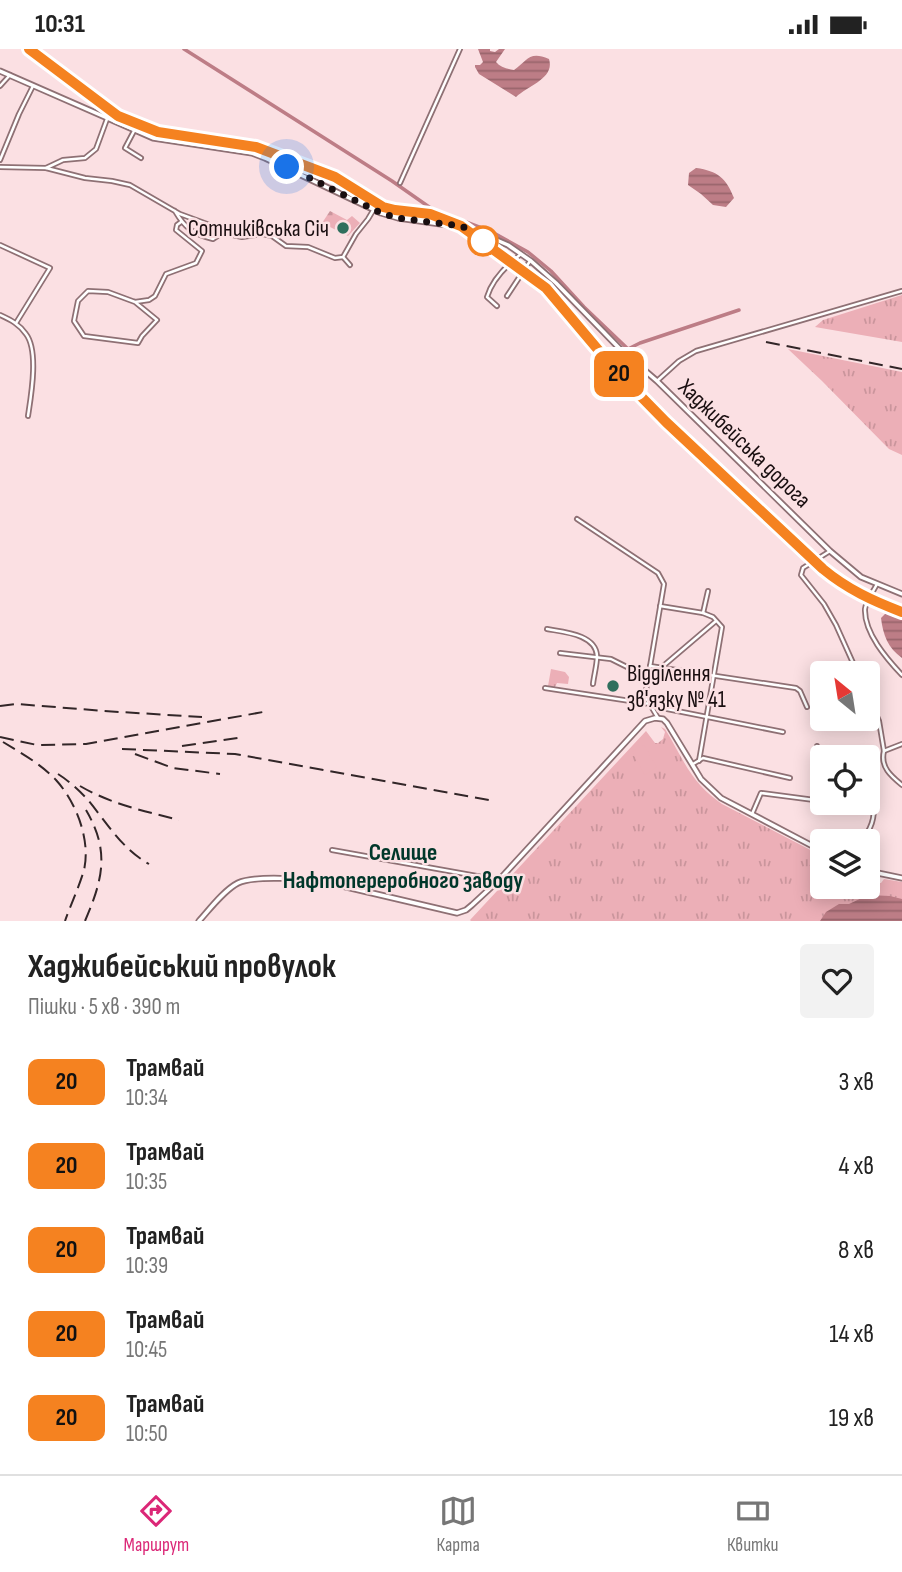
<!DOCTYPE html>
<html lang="uk">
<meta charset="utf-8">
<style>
:root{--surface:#fff;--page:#f2f2f2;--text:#222;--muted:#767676;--line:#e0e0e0;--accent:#db2777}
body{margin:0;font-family:"Sofia Sans Condensed",sans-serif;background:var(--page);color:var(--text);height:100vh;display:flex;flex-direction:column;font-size:26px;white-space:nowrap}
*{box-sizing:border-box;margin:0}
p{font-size:23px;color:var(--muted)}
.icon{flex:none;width:38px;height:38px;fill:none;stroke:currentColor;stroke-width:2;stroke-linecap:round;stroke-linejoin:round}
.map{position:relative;height:872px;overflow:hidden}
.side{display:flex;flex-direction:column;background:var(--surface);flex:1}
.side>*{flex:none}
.badge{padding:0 14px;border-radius:10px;font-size:24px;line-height:46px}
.needle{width:46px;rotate:330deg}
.fabs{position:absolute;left:810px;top:612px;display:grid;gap:14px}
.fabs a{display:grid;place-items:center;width:70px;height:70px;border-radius:7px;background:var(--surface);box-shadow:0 4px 18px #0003;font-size:35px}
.you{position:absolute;width:35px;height:35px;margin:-18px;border:5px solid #fff;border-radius:50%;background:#1a73e8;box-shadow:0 0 0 10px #1a73e833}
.map>.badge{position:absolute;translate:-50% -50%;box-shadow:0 0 0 4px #fff}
.round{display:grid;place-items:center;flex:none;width:74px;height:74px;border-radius:7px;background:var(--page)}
.summary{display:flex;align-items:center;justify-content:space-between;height:119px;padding:0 28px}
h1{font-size:33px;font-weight:700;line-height:52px}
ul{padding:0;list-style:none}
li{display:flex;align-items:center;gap:21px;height:84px;padding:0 28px}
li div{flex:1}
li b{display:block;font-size:26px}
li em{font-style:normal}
li .badge{min-width:77px;font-weight:700;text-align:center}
.status{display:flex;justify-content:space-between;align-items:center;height:49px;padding:0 35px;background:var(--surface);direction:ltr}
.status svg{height:19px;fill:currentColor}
.tab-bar{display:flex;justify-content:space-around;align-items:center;height:98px;border-top:2px solid var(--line);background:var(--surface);font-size:19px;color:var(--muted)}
.tab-bar a{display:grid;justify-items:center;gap:4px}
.tab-bar .on{color:var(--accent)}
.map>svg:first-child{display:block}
.grass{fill:url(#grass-tufts)}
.cemetery{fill:url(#cemetery-stones)}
.pitch{fill:#ecafb7}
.water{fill:url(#water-rules)}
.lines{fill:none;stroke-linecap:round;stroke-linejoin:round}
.canal{stroke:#bd7d86;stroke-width:3.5}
.minor-casing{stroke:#8e7074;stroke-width:6}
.tertiary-casing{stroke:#8e7074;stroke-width:7}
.minor{stroke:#fff;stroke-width:2.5}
.tertiary{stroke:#fff;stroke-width:3.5}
.tram{stroke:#322628;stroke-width:2}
.rail{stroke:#322628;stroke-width:2;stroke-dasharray:14 7;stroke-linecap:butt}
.line-casing{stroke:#fff;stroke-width:16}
.line{stroke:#f58220;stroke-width:10}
.walk{stroke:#190e10;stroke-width:7;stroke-dasharray:0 12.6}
.poi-dot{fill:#2f6f5d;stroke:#fbe0e3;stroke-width:2.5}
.stop-dot{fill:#fff;stroke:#f58220;stroke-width:3.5}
.labels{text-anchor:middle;stroke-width:5;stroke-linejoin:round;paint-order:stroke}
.poi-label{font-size:23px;fill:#190e10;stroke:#fbe0e3;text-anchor:end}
.street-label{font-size:23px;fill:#190e10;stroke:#fbe0e3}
.neighbourhood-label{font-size:24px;font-weight:bold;fill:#00372a;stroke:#fbe0e3}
</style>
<div class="status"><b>10:31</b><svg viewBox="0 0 49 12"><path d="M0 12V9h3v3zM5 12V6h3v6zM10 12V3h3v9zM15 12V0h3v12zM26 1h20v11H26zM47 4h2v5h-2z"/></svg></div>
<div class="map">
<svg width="902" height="872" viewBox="0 0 902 872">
<defs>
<pattern id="grass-tufts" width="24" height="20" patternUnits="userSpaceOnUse" patternTransform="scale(1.75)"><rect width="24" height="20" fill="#ecafb7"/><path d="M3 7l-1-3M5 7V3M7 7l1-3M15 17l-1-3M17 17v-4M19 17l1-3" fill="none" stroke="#ca959c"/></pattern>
<pattern id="cemetery-stones" width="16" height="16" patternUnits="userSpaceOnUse" patternTransform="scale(1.75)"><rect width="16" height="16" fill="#ecafb7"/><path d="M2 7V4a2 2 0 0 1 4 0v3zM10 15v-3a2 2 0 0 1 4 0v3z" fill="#ca959c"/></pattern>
<pattern id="water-rules" width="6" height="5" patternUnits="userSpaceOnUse" patternTransform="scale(1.75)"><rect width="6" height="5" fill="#bd7d86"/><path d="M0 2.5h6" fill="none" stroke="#99656c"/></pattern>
</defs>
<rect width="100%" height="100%" fill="#fbe0e3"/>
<g class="grass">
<path d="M902 246V293L815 278 823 271Z"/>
<path d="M788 300 902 323V406L889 400 822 332Z"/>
<path d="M551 620 565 623 569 628 568 635 557 634 555 638 548 637Z"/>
<path d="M661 678 665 680C677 699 686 721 701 737 707 744 715 750 722 755L822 807V838H868V827H871L878 834H881L884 830 902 833V872H471L470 871 646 682 655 694H658L663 690 665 683Z"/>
</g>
<path class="cemetery" d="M330 162 347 171 352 167 360 174 348 187 322 174Z"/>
<path class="pitch" d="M644 696 657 718 645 726 632 703Z"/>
<g class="water">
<path d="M478 0H490V2L495 3 499 0H505L496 13C500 18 507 20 514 21 527 12 529 1 549 10 555 29 529 36 516 48L479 25 475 18V16H480L483 13Z"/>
<path d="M696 119C718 122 726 129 734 149L726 158 713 156 701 145 688 136 689 124Z"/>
<path d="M885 565H889L893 568 902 569V609C888 599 883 586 881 569Z"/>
<path d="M868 846 890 847 902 850V872H820L826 863 839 855H849Z"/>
</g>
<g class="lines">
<path class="canal" d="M184 0 392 132 432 160 492 183 528 203 551 222 584 258 628 300 640 294 739 261"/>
<g class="minor-casing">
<g id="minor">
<path d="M0 37 10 26"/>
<path d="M134 82 125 99 141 109"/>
<path d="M0 111 19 65 33 37"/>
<path d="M0 118 46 119 63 111 85 109 96 100 107 70"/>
<path d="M46 119 85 129 112 132 130 136 180 165 218 179 219 186 213 190C193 185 185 179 175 162"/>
<path d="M400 134 460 0"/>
<path d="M219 183 242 188 263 185 272 187 286 197 308 198 335 209 343 208 356 185 368 170 374 160"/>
<path d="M0 196 50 219 16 274"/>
<path d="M343 208 350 216"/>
<path d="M507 247 530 212"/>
<path d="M135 253 157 271 142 287 138 294 84 287 74 272 78 252 88 242 108 243 135 253 149 251 155 247 166 225 196 214 202 202 176 181 177 176 181 173"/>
<path d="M497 257 487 248C492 231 507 216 521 205"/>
<path d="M0 266C11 271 19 275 26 285 39 302 31 347 28 367"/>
<path d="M657 332 679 312 696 302 902 242"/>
<path d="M577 470 658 524 664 535 645 647 658 669"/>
<path d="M830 502 803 519 801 526 824 555 836 576 858 625"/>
<path d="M877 535C873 543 866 552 865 560 864 584 887 610 902 626"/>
<path d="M660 557 703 564 713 568 722 578 699 712"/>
<path d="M703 564 708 542"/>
<path d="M547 580C563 583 596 585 597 607 597 616 594 626 593 635"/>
<path d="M560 604 611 610 633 621 649 624"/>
<path d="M650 617 796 639 800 642 807 658"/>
<path d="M648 627 662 618 716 572"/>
<path d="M545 639 650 655"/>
<path d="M868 647 879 672 884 702C880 718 891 727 902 736"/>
<path d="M652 657 783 683"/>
<path d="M817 697 822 720"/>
<path d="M884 702 902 695"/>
<path d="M693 715 703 709 790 729"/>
<path d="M752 765 761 744 822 752"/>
<path d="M859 793C872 782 875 768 874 751"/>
<path d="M332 801 499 831"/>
</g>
</g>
<g class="tertiary-casing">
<g id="tertiary">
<path d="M0 22 153 89 252 104 265 109 381 164 398 169 469 179 508 196 531 212 556 234 621 301 657 332 830 502 861 528 902 545"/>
<path d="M868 822 902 829"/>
<path d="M199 872C209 861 224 841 238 834 255 826 306 830 325 833L457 864 466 861 472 856 499 831 645 672 655 669 663 670 667 674 701 730 721 749 822 802"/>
</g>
</g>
<use href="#minor" class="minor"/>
<use href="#tertiary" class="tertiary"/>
<path class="tram" d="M29 0 118 67 158 83 256 98 335 128 383 158 395 161 431 165 461 177 546 239 616 322 666 373 823 520C847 540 873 552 902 563"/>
<g class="rail">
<path d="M766 293 902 320"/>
<path d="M0 657 17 655 104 662 202 668"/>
<path d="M0 688 37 696 86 695 263 663"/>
<path d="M3 693C21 704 41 715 56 731 76 753 91 791 84 821 79 838 71 855 65 872"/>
<path d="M182 697 238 689"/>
<path d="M122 700 235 705 494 752"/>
<path d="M135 705 173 719 220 725"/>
<path d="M58 725C69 732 79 741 88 751 107 774 122 800 149 815"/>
<path d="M80 737C111 755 144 762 179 771"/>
<path d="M85 872C103 830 110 802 86 761"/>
</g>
</g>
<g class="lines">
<g class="line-casing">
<path id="line" d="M29 0 118 67 158 83 256 98 335 128 383 158 395 161 430 165 461 177 546 239 616 322 666 373 823 520C847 540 873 552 902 563"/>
</g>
<use href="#line" class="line"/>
<path class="walk" d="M287 118 381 164 398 169 461 177 484 186 483 192"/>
</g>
<g class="poi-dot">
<circle cx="343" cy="179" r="7"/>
<circle cx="613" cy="637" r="7"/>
</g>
<circle class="stop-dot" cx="483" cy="192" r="14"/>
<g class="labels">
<g class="poi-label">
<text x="329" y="187">Сотниківська Січ</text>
<text x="627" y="632" text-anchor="start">Відділення<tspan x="627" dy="26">зв'язку № 41</tspan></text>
</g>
<g class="street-label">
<text transform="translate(745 394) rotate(44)" y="8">Хаджибейська дорога</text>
</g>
<g class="neighbourhood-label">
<text x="403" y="811">Селище<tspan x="403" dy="28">Нафтопереробного заводу</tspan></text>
</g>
</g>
</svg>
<div class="fabs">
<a><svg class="needle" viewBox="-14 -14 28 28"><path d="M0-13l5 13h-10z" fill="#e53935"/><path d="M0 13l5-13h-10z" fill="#767676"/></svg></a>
<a><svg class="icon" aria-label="locate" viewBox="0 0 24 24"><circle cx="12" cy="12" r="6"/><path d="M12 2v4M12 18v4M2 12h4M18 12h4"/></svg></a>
<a><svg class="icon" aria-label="layers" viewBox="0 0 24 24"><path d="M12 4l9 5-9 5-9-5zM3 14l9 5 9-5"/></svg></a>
</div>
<div class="you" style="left:287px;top:118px"></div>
<b class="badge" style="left:619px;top:325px;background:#f58220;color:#111">20</b>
</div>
<section class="side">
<div class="summary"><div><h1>Хаджибейський провулок</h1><p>Пішки · 5 хв · 390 m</p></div><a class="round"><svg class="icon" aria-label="heart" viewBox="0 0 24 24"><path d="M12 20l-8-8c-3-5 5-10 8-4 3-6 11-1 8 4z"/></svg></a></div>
<ul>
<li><span class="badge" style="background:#f58220;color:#111">20</span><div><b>Трамвай</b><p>10:34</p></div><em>3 хв</em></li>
<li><span class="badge" style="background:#f58220;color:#111">20</span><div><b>Трамвай</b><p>10:35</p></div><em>4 хв</em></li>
<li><span class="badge" style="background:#f58220;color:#111">20</span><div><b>Трамвай</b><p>10:39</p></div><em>8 хв</em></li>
<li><span class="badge" style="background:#f58220;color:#111">20</span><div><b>Трамвай</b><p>10:45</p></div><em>14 хв</em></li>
<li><span class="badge" style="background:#f58220;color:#111">20</span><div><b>Трамвай</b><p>10:50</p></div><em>19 хв</em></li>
</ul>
</section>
<nav class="tab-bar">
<a class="on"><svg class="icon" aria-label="directions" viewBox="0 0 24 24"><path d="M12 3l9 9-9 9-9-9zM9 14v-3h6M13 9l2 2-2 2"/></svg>Маршрут</a>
<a><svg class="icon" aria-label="map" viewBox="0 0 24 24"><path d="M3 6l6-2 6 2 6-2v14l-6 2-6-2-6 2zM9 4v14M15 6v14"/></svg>Карта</a>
<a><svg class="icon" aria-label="tickets" viewBox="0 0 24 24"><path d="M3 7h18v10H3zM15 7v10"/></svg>Квитки</a>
</nav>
